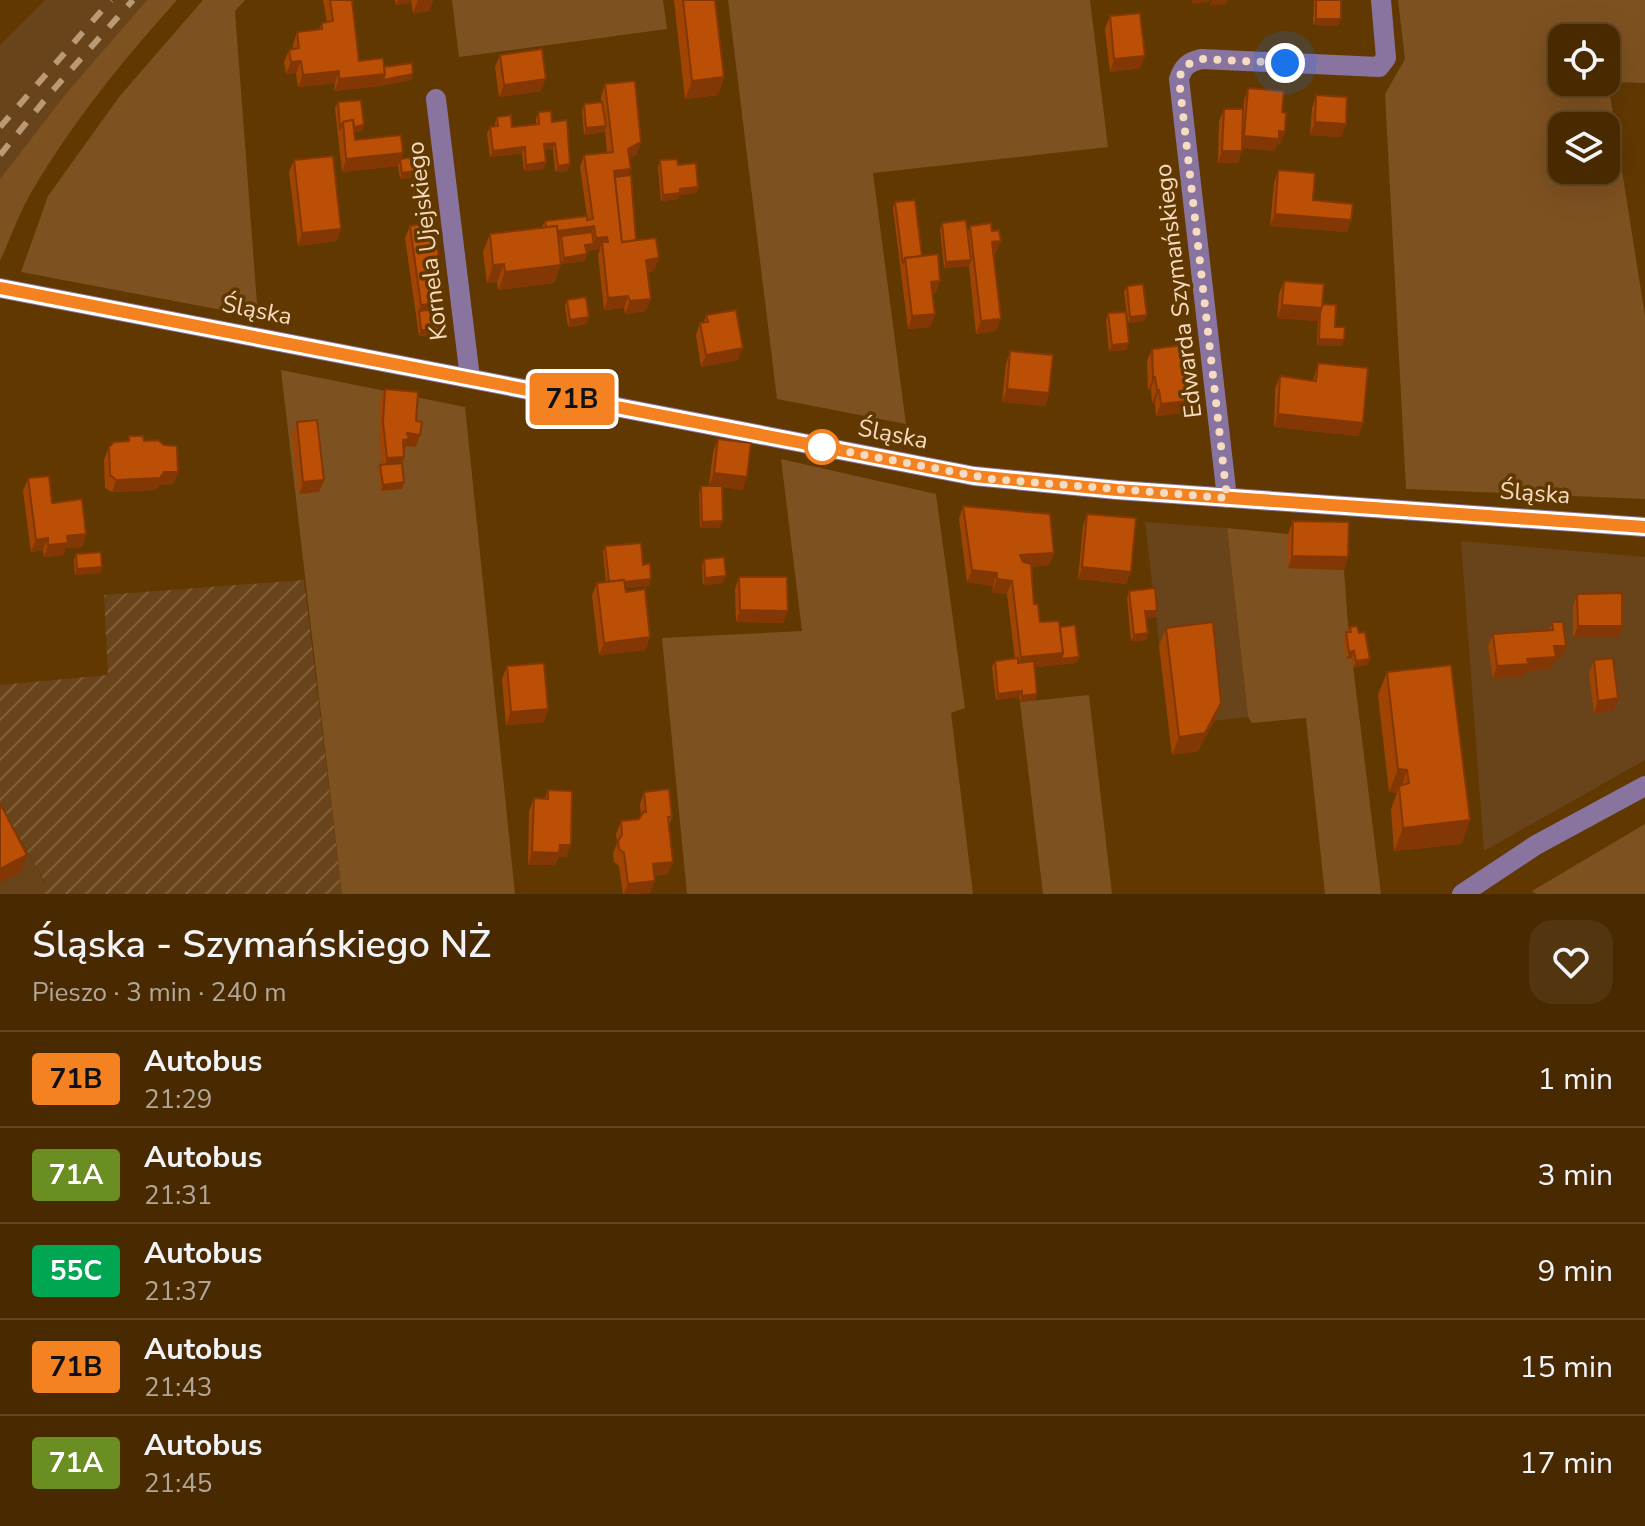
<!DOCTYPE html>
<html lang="pl">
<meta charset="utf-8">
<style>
:root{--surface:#492a00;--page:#53360f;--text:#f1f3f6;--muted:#b1a799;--line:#614622}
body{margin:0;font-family:"Nunito Sans",sans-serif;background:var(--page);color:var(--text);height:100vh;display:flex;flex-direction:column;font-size:30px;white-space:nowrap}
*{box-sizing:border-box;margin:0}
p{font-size:26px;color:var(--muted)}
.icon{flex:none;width:44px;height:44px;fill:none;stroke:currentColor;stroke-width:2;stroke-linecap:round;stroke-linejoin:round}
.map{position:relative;height:894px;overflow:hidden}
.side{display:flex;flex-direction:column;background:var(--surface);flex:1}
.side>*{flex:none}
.badge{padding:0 16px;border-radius:6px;font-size:28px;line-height:52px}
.buttons{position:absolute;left:1548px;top:24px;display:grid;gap:16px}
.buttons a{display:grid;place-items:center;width:72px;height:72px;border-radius:16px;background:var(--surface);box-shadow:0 8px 32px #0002,0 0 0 2px var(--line);font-size:40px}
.you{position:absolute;width:40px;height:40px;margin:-20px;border:6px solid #fff;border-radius:50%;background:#1a73e8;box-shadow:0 0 0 12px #1a73e833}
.map>.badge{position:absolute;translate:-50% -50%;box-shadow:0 0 0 4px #fff}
.round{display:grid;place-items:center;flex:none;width:84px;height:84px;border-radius:24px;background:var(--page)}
.headline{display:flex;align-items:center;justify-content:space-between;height:136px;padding:0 32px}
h1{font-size:38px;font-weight:600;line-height:60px}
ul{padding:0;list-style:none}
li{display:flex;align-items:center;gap:24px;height:96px;padding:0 32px;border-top:2px solid var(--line)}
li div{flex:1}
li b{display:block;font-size:30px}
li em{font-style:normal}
li .badge{min-width:88px;font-weight:700;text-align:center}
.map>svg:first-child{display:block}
.built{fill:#694319}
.industrial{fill:url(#industrial-furrows)}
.grass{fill:#7e5120;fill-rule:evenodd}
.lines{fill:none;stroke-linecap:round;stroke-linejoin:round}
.minor{stroke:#8974a0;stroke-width:20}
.rail{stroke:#b99a74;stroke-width:6;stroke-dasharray:14 14;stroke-linecap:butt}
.wall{fill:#a04404}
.shaded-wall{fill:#823704}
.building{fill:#ba4f05;stroke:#823704;stroke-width:2}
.line-casing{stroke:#fff;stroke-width:18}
.line{stroke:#f58220;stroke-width:12}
.walk{stroke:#f4dbc2;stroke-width:8;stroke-dasharray:0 14.4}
.stop-dot{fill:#fff;stroke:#f58220;stroke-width:4}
.labels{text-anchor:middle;stroke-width:7;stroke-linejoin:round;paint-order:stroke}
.street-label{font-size:24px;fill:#f4dbc2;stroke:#613800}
</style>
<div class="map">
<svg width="1645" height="894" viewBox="0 0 1645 894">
<defs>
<pattern id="industrial-furrows" width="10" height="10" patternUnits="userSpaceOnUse" patternTransform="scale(2)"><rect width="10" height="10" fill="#694319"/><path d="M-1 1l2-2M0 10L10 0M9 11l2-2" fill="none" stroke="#7f5e39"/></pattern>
</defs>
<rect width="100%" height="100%" fill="#613800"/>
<g class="built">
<path d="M45 0H147L68 91 0 179V45Z"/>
<path d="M1145 522 1227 528 1248 717 1214 721 1198 751 1172 755Z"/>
<path d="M1461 541 1645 557V760L1484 851Z"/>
<path d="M0 804 46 885 27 894H0Z"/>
</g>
<path class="industrial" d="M304 580 342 894H27L46 884 0 804V685L108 675 104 595Z"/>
<g class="grass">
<path d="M147 0H177C125 58 74 120 34 188 20 210 11 237 0 261V179L68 91Z"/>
<path d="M203 0H245L235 11 258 317 21 272 48 196 119 97Z"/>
<path d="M452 0H663L667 29 459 57Z"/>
<path d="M728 0H1090L1108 147 873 173 906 424 777 399Z"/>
<path d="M1398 0H1645V83L1608 82 1645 316V499L1406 489 1385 94 1405 59ZM1562 38H1606V82H1562ZM1562 126H1606V170H1562Z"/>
<path d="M281 370 465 407 515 894H342Z"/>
<path d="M781 459 936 494 965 708 951 713 973 894H687L662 638 802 631Z"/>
<path d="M1227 528 1288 534V568L1344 570 1348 625 1381 894H1325L1306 718 1252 723 1248 717Z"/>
<path d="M1089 695 1112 894H1043L1020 702Z"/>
<path d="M1645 824V894H1536L1532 891Z"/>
</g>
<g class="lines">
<g class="minor">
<path d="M436 99 470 378"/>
<path d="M0 288 974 476 1117 490 1645 527"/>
<path d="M1227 498 1179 79C1183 66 1189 62 1201 59L1379 67 1386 58 1381 0"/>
<path d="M1462 894 1536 845 1645 786"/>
</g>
<g class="rail">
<path d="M0 127 111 0"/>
<path d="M0 155 53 90 133 0"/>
</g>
</g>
<g class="wall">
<path d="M323 0H352L359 61 413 74 411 80 380 86 334 91 335 83 298 87 296 73 286 74 284 62 289 50 293 49V45L297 32 319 30 322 23 327 22Z"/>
<path d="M395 0H433L429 11 413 13 411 1 410 3 396 5Z"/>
<path d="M674 0H715L724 77 718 95 685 99Z"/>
<path d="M1314 0H1341L1338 26 1313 25Z"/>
<path d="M1110 16 1145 56 1140 68 1110 72 1105 29Z"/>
<path d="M500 55 541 91 499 97 495 67Z"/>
<path d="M605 84 641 142 636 155 629 158V175L636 240 654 271 647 272 651 299 646 311 625 314 624 308 604 310 598 255 600 249 586 251 585 261 561 264 554 283 498 290 497 282 487 283 483 252 490 234 542 227 545 221 587 216 580 167 584 155 607 153 605 130 604 132 584 135 582 111 584 104 601 102V97Z"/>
<path d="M1248 88 1282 112 1285 132 1280 144H1277L1274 151 1242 148 1238 163H1218L1219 121 1224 109 1243 115 1244 101Z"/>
<path d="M1316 95 1346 124 1341 137 1310 135 1312 108Z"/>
<path d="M338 102 362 131 355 132V140L403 153 398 166 342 172 335 108Z"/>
<path d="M538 112 552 122 568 171 555 172 553 149 544 150V169L524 171 522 153 490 157 487 134 490 127H495V123L497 117 512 127 536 124V119Z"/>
<path d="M400 159 422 170 420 176 400 179 398 166Z"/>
<path d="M294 160 337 241 298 246 289 172Z"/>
<path d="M660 160 678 165 698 187 696 193 679 195 678 199 661 201 658 167Z"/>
<path d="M1278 170 1313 200 1351 220 1347 232 1270 226 1274 183Z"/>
<path d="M895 202 922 256 936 293 932 294 935 314 930 327 908 329 893 208Z"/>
<path d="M942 223 968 232 970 226 996 253 994 254 1001 319 996 331 976 334 969 266 944 268 940 229Z"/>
<path d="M410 226 443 336H419L405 238Z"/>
<path d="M1284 281 1323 304 1335 327 1342 346 1317 345 1318 320V321L1277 318 1279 294Z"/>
<path d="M1127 286 1147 315 1144 321 1128 323 1124 292Z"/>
<path d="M567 300 587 324 568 327 565 306Z"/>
<path d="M1108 313 1129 343 1126 350 1109 351 1106 320Z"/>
<path d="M706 315 738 360 701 367 696 335 700 323 704 322Z"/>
<path d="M1152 349 1187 377V401L1183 413 1156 416 1155 403H1152L1151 389 1148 390 1147 361Z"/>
<path d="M1010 351 1049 393 1045 406 1002 402 1006 364Z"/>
<path d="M1318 363 1363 423 1358 436 1274 427 1275 389 1280 376 1313 381Z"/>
<path d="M385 389 416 421V447L406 446 404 451V457L402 463 404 482 402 489 381 491 378 471 380 465H382L379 435 380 401Z"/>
<path d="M297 422 319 492 299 494 292 435Z"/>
<path d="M129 436 178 472 173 484 160 485 155 490 112 492 105 488 104 460 109 447 127 441Z"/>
<path d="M718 439 743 490 722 487 720 528H700L699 493 701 486H713L709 485 713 452Z"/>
<path d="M28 478 86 534 82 547 66 548 63 555 44 557 43 550 31 552 23 491Z"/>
<path d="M963 506 1054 553 1049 565 1031 567 1034 604 1040 622 1060 627 1079 657 1077 663 1035 667 1037 694 1035 700 1020 702 1019 697 996 700 992 667 995 661 1015 659 1007 594 992 592 993 586 967 582 959 519Z"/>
<path d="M1087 514 1126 584 1078 579 1083 526Z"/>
<path d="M1293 521 1348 557 1344 570 1288 568V534Z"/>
<path d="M605 546 643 565 649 586 625 588 646 650 599 655 592 595 597 583 606 582 603 552Z"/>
<path d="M76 554 102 567 100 573 75 575 74 560Z"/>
<path d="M704 559 723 583 703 585 702 565Z"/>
<path d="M739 577 788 611 783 623 736 622 735 589Z"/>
<path d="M1129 591 1157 611 1155 617 1146 618 1148 633 1146 640 1131 641 1127 598Z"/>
<path d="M1577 594 1622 626 1618 638H1573V606Z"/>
<path d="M1552 622 1566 646 1561 658 1555 659 1551 669 1526 671 1524 677 1493 679 1488 646 1493 634 1549 630Z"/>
<path d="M1350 627 1367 665 1353 668 1352 658 1347 659 1343 639Z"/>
<path d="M1166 628 1221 703 1214 721 1198 751 1172 755 1159 646Z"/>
<path d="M1594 660 1613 711 1594 713 1589 673Z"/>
<path d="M507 666 548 709 544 722 506 725 502 679Z"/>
<path d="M1387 672 1470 820 1461 844 1394 851 1391 809 1397 793 1389 792 1378 695Z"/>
<path d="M548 790 571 845 566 857H558L555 865H528L529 811 534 798 545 799Z"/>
<path d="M644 792 672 817 669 825 668 874 654 876 655 881 650 893 623 894 619 866 614 862 613 853 617 843 616 834 621 821 639 819 641 817 640 804Z"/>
</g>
<g class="shaded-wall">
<path d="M398 0H412L410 3 396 5Z"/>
<path d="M418 0H433L429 11 413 13Z"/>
<path d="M1192 0H1210L1209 2 1191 4Z"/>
<path d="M1212 0H1228L1226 4 1209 6Z"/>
<path d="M1316 19H1341L1338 26 1313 25Z"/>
<path d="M1145 56 1140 68 1110 72 1114 59Z"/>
<path d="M301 61 296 73 286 74 291 62Z"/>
<path d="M339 71 335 83 298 87 303 75Z"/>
<path d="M385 74 380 86 334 91 339 79Z"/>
<path d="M413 74 411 80 380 86 383 80Z"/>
<path d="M724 77 718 95 685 99 692 81Z"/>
<path d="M546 79 541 91 499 97 504 85Z"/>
<path d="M1315 122 1346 124 1341 137 1310 135Z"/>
<path d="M364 125 362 131 344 134 343 128Z"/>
<path d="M606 126 604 132 584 135 586 128Z"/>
<path d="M1279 131 1285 132 1280 144H1277L1274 151 1240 148 1244 136Z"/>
<path d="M641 142 636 155 623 161 628 149Z"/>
<path d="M555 143 553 149 542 151 544 144Z"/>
<path d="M525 147 522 153 490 157 493 151Z"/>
<path d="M1222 151H1242L1238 163H1218Z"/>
<path d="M403 153 398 166 342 172 346 159Z"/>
<path d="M546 162 544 169 524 171 526 165Z"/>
<path d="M570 164 568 171 555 172 558 166Z"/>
<path d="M631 169 626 182 613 183 614 171Z"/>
<path d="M422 170 420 176 400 179 402 173Z"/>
<path d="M698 187 696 193 679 195 678 199 661 201 663 195 680 189Z"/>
<path d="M1275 214 1351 220 1347 232 1270 226Z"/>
<path d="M594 226 590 238 561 236 559 242 546 232Z"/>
<path d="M341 229 337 241 298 246 302 233Z"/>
<path d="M607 237 603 249 602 242 600 249 591 250 596 238Z"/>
<path d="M1001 241 996 253 988 254 992 242Z"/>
<path d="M594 244 591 250 583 251 585 245Z"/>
<path d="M587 254 585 261 561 264 564 258Z"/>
<path d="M659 258 654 271 641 272 646 260Z"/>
<path d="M971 260 969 266 944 268 946 262Z"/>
<path d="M504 264 497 282 487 283 493 265Z"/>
<path d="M561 265 554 283 498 290 505 272Z"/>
<path d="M940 281 936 293 927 294 931 282Z"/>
<path d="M628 296 624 308 604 310 608 298Z"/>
<path d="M651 299 646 311 625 314 630 301Z"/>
<path d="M445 302 440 315 419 311 421 305Z"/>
<path d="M1282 305 1322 308 1318 321 1277 318Z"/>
<path d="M935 314 930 327 908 329 912 316Z"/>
<path d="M1147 315 1144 321 1128 323 1130 317Z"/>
<path d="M589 317 587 324 568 327 570 320Z"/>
<path d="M1001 319 996 331 976 334 981 321Z"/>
<path d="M421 330H445L443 336H419Z"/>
<path d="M1319 339 1344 340 1342 346 1317 345Z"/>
<path d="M1129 343 1126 350 1109 351 1112 345Z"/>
<path d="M743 348 738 360 701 367 706 355Z"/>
<path d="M1153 377H1155L1151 389 1148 390Z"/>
<path d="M1007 389 1049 393 1045 406 1002 402Z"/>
<path d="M1157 390H1159L1155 403H1152Z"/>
<path d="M1187 401 1183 413 1156 416 1161 404Z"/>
<path d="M1278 414 1363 423 1358 436 1274 427Z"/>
<path d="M407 433 420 435 416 447 406 446 404 451 398 453 403 440Z"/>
<path d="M404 457 400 469 383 471 387 458Z"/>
<path d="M164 472H178L173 484 160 485 155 490 112 492 116 480Z"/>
<path d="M714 473 747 477 743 490 709 485Z"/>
<path d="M324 480 319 492 299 494 303 482Z"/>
<path d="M404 482 402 489 381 491 383 485Z"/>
<path d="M723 521 720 528H700L702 522Z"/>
<path d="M86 534 82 547 66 548 63 555 44 557 48 545 67 536Z"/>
<path d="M48 538 43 550 31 552 36 540Z"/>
<path d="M1054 553 1049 565 1015 568 1020 555Z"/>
<path d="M1292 556 1348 557 1344 570 1288 568Z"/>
<path d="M102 567 100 573 75 575 77 569Z"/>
<path d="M1082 567 1131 572 1126 584 1078 579Z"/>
<path d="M972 570 997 573 993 586 967 582Z"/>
<path d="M726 576 723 583 703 585 705 578Z"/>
<path d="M651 579 649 586 606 590 609 584Z"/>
<path d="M997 579 1012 581 1007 594 992 592Z"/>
<path d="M740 610 788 611 783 623 736 622Z"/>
<path d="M1145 611H1157L1155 617 1143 618Z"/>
<path d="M1578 626H1622L1618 638H1573Z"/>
<path d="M1148 633 1146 640 1131 641 1134 635Z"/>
<path d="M650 637 646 650 599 655 604 643Z"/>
<path d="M1554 646H1566L1561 658 1555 659 1551 669 1526 671 1524 677 1493 679 1497 666Z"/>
<path d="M1354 651 1352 658 1347 659 1349 652Z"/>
<path d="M1063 653 1079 657 1077 663 1016 669 1021 657Z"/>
<path d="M1370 659 1367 665 1353 668 1356 661Z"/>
<path d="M1022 691 1019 697 996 700 998 694Z"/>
<path d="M1037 694 1035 700 1020 702 1022 696Z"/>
<path d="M1618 698 1613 711 1594 713 1598 701Z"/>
<path d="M1221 703 1214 721 1198 751 1172 755 1179 737Z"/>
<path d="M548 709 544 722 506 725 511 712Z"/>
<path d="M1398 769 1407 770 1400 791 1399 786 1397 793 1389 792Z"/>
<path d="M1470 820 1461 844 1394 851 1403 828Z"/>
<path d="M560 845H571L566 857H558L555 865H528L532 852Z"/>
<path d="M27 855 20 873 0 883V869Z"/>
<path d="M673 862 668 874 648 876 653 864Z"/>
<path d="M655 881 650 893 624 894 628 884Z"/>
</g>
<g class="building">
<path d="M330 0H352L359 61 383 58 385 74 339 79V71L303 75 301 61 291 62 289 50 299 48 297 32 322 29V23L333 21Z"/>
<path d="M683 0H715L724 77 692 81Z"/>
<rect x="1316" y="0" width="25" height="19"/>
<path d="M1140 13 1145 56 1114 59 1110 16Z"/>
<path d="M542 49 546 79 504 85 500 55Z"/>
<path d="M412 63 413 74 383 80 385 74 384 67Z"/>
<path d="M635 81 641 142 628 149 631 169 614 171 622 242 656 238 659 258 646 260 651 299 630 301 628 296 608 298 602 242H608L607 237 596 238 594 226 557 231V226L546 227 545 221 587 216V220L593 219 584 155 613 152 605 84Z"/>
<path d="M1248 88 1284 91 1282 112 1286 113 1285 132 1279 131V139L1244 136Z"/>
<path d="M1316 95 1347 97 1346 124 1315 122Z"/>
<path d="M361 100 364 125 354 127 353 120 343 122 340 128 338 102Z"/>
<path d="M602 102 606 126 586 128 584 104Z"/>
<path d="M1224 109H1243L1242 151H1222Z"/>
<path d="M551 111 552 122 567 120 570 164 558 166 555 143 544 144 546 162 526 165 525 147 493 151 490 127 498 126 497 117 511 115 512 127 539 124 538 112Z"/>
<path d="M353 120 355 140 401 135 403 153 346 159 343 122Z"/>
<path d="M333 156 341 229 302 233 294 160Z"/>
<path d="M420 156 422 170 402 173 400 159Z"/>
<path d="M677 159 678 165 696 163 698 187 680 189V193L663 195 660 160Z"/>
<path d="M1278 170 1315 173 1313 200 1353 204 1351 220 1275 214Z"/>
<path d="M631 175 636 240 622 242 615 177Z"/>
<path d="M915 200 922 256 905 258 903 264 895 202Z"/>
<path d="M966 220 971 260 946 262 942 223Z"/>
<path d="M434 222 445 302 421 305 410 226Z"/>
<path d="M991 223 992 231 999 230 1001 241 992 242 1001 319 981 321 970 226Z"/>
<path d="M557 226 561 265 505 272 504 264 493 265 490 234Z"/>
<path d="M592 232 594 244 585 245 587 254 564 258 561 236Z"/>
<path d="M938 254 940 281 931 282 935 314 912 316 905 258Z"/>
<path d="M1284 281 1324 284 1322 308 1282 305Z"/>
<path d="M1143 284 1147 315 1130 317 1127 286Z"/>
<path d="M586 297 589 317 570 320 567 300Z"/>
<path d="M1323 304 1336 305 1335 327H1345L1344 340 1319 339 1320 313Z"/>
<path d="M443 308 445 330H421L419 311Z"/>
<path d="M736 310 743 348 706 355 700 323 708 322 706 315Z"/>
<path d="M1126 312 1129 343 1112 345 1108 313Z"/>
<path d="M1183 345 1189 373H1187L1188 388H1185L1187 401 1161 404 1159 390H1157L1155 377H1153L1152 349Z"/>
<path d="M1010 351 1053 355 1049 393 1007 389Z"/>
<path d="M1318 363 1368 368 1363 423 1278 414 1280 376 1316 381Z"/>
<path d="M385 389 418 392 416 421 422 422 420 435 407 433 409 439 403 440 404 457 387 458 383 422Z"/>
<path d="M317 420 324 480 303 482 297 422Z"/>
<path d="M129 436H143L144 441 158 440 164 445 177 446 178 472H164L160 478 116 480 110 475 109 447 114 442 129 441Z"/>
<path d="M718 439 751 443 747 477 714 473Z"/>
<path d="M402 463 404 482 383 485 380 465Z"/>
<path d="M49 476 52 503 82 499 86 534 67 536 68 543 48 545V538L36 540 28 478Z"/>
<path d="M701 486H722L723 521 702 522Z"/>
<path d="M963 506 1050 514 1054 553 1020 555 1023 562 1031 564 1034 604H1038L1040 622 1059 621 1063 653 1021 657 1012 581 997 579V573L972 570Z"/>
<path d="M1087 514 1136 518 1131 572 1082 567Z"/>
<path d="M1293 521 1349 522 1348 557 1292 556Z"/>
<path d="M641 543 643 565 650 563 651 579 624 582V580L609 582 605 546Z"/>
<path d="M101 552 102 567 77 569 76 554Z"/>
<path d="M724 557 726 576 705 578 704 559Z"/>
<path d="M739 577H787L788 611 740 610Z"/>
<path d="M624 580 626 592 645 589 650 637 604 643 597 583Z"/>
<path d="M1155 588 1157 611H1145L1148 633 1134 635 1129 591Z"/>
<path d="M1622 593V626H1578L1577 594Z"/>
<path d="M1213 622 1221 703 1205 733 1179 737 1166 628Z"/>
<path d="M1552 622H1563L1566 646H1554L1556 657 1527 659 1529 664 1497 666 1493 634 1553 630Z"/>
<path d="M1075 625 1079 657 1061 659 1063 653 1060 627Z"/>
<path d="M1357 626 1359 633 1365 632 1370 659 1356 661 1354 651 1349 652 1346 632H1351L1350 627Z"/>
<path d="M1018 658V663L1034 661 1037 694 1022 696V691L998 694 995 661Z"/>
<path d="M1613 658 1618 698 1598 701 1594 660Z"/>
<path d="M544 663 548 709 511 712 507 666Z"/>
<path d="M1451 665 1470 820 1403 828 1399 786 1409 783 1407 770 1398 769 1387 672Z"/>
<path d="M669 789 672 817H668L673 862 653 864 655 881 628 884 624 853 619 849 618 841 622 835 621 821 639 819 644 811 646 812 644 792Z"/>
<path d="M548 790 572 791 571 845H560L559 853 532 852 534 798 548 799Z"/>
<path d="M0 803 27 855 0 869Z"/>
</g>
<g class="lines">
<g class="line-casing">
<path id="line" d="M0 288 974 476 1117 490 1645 527"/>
</g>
<use href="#line" class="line"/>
<path class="walk" d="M822 447 992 479 1227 498 1179 79C1183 66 1188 63 1201 59L1285 63"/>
</g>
<circle class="stop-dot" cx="822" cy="447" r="16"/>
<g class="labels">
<g class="street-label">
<text transform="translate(427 241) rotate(-97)" y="8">Kornela Ujejskiego</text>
<text transform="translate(1178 291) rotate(-97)" y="8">Edwarda Szymańskiego</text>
<text transform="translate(257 310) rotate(11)" y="8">Śląska</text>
<text transform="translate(893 434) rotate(11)" y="8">Śląska</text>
<text transform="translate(1535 493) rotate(4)" y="8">Śląska</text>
</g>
</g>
</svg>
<div class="buttons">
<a><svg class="icon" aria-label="locate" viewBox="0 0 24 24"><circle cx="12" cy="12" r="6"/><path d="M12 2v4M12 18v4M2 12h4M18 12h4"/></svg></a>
<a><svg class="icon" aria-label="layers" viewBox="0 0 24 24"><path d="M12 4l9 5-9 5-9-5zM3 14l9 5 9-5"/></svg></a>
</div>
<div class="you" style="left:1285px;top:63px"></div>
<b class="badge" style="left:572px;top:399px;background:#f58220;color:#111">71B</b>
</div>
<section class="side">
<div class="headline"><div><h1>Śląska - Szymańskiego NŻ</h1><p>Pieszo · 3 min · 240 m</p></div><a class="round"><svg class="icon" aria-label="heart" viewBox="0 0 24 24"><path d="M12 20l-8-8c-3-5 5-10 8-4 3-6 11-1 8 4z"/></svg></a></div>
<ul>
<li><span class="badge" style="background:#f58220;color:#111">71B</span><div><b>Autobus</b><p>21:29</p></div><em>1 min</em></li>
<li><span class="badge" style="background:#6b8e23;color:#fff">71A</span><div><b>Autobus</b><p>21:31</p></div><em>3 min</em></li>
<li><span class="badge" style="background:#00a651;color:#fff">55C</span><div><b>Autobus</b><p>21:37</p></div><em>9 min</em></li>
<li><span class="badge" style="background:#f58220;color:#111">71B</span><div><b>Autobus</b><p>21:43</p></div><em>15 min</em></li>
<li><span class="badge" style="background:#6b8e23;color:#fff">71A</span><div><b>Autobus</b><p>21:45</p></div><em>17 min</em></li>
</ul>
</section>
